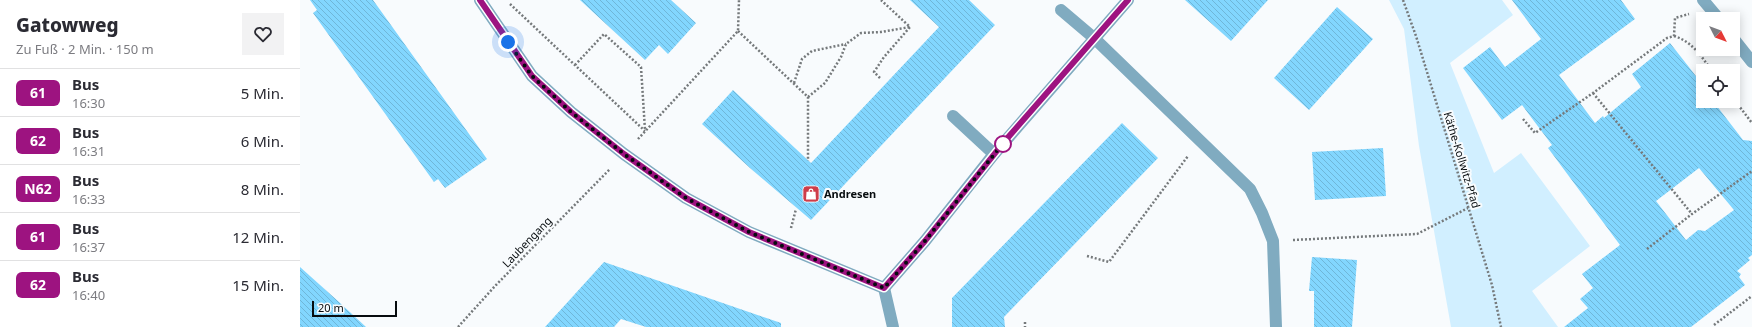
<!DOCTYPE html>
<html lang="de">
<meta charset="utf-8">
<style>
:root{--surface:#fff;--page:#f2f2f3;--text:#2b2b33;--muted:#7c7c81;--line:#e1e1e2}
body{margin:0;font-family:"Noto Sans",sans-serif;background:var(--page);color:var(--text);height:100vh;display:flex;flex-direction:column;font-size:15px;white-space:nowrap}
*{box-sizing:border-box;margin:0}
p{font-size:13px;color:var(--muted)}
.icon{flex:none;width:22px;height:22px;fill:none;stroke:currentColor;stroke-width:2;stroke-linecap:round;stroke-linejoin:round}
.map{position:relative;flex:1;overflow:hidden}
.side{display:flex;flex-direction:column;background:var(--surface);width:300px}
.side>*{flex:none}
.badge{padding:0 8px;border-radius:6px;font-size:14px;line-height:26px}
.needle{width:26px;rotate:132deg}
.buttons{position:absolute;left:1396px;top:12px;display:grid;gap:8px}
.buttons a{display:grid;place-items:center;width:44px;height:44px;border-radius:0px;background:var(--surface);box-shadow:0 2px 10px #0003;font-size:20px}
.scale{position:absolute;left:12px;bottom:10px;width:85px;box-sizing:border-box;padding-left:4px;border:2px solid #070c0f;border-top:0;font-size:11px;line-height:14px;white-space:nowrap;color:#070c0f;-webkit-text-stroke:3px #f8fbfd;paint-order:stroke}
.you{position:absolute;width:20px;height:20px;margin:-10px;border:3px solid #fff;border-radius:50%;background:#1a73e8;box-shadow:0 0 0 6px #1a73e833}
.map>.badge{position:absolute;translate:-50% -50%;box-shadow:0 0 0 2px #fff}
.round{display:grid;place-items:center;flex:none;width:42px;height:42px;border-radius:0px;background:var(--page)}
.head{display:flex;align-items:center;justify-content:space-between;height:68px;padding:0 16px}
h1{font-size:19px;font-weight:800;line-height:30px}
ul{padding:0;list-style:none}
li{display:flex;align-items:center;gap:12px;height:48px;padding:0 16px;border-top:1px solid var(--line)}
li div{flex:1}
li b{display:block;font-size:15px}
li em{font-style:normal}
li .badge{min-width:44px;font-weight:700;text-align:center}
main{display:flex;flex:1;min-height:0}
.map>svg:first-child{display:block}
.green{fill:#d1efff}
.building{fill:url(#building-back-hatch);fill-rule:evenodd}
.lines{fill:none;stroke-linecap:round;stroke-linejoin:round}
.path{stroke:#75797b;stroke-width:2.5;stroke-dasharray:2 2;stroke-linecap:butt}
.lane{stroke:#80abc0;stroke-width:12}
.street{stroke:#80abc0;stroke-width:12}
.line-casing{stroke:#fff;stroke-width:9}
.line{stroke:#9d1380;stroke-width:6}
.walk{stroke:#070c0f;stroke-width:4;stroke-dasharray:0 7.2}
.stop-dot{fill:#fff;stroke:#9d1380;stroke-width:2}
.labels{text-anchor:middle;stroke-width:4;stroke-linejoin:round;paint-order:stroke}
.street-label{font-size:11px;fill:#070c0f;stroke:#f8fbfd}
.poi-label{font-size:11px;font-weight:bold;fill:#070c0f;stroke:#f8fbfd;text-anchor:start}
</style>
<main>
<section class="side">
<div class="head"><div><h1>Gatowweg</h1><p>Zu Fuß · 2 Min. · 150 m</p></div><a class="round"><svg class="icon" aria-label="heart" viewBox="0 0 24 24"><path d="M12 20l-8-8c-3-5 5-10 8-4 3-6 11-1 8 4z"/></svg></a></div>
<ul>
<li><span class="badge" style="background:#9d1380;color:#fff">61</span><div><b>Bus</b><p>16:30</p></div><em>5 Min.</em></li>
<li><span class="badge" style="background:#9d1380;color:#fff">62</span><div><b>Bus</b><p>16:31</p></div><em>6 Min.</em></li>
<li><span class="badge" style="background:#9d1380;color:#fff">N62</span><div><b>Bus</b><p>16:33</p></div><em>8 Min.</em></li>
<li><span class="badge" style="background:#9d1380;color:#fff">61</span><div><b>Bus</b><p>16:37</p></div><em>12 Min.</em></li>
<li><span class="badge" style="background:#9d1380;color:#fff">62</span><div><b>Bus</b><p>16:40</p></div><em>15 Min.</em></li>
</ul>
</section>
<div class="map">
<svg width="1452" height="327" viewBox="0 0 1452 327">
<defs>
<pattern id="building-back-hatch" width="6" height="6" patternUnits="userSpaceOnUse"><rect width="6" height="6" fill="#82d6fe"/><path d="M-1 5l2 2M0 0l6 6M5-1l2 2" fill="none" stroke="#6fb6d8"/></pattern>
</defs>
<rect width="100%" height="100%" fill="#f8fbfd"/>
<path class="green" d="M1089 0H1202L1213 15 1150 63 1194 173 1221 153 1290 246 1232 291 1258 327H1151L1119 146 1104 29Z"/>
<g class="building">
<path d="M10 0H73L187 159 145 188 138 179 134 182 13 13 17 10Z"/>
<path d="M280 0H371L396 23 368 54 359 45 345 60Z"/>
<path d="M610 0H669L695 25 511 220 450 168 402 124 433 90 511 163 639 27Z"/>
<path d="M885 0H968L931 41Z"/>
<path d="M1212 0H1321L1335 19 1259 75 1295 123 1303 116 1304 118 1341 87 1332 74 1370 43 1403 85V101H1413L1443 140 1452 141V255L1448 258 1450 260 1437 271 1441 274 1439 277 1445 285 1391 327H1264L1288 308 1280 299 1293 288 1282 274 1320 245 1248 148 1252 145 1222 105 1202 120 1163 68 1190 47 1205 67 1241 39ZM1399 168 1434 210 1405 231 1398 230 1386 240 1356 201Z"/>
<path d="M1037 7 1073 39 1009 110 974 78Z"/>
<path d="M822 123 858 158 704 317 705 327H652V298Z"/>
<path d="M1083 148 1086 196 1015 200 1012 152Z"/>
<path d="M1012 257 1057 260 1052 327H1014V291H1009Z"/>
<path d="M304 262 481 323V327H346L321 319 314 327H245Z"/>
<path d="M0 267 39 302 66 327H0Z"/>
</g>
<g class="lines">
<g class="path">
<path d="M1103 0 1116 36 1192 285 1201 327"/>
<path d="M210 4 345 131"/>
<path d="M438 31 508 97V161"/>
<path d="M1374 36C1393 42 1401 56 1412 71"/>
<path d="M275 65 304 34 341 67 345 130"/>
<path d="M580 78 574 72 584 57 610 27 581 0"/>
<path d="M494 83 502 59 512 51 546 44"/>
<path d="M1293 93 1392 214"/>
<path d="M508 97 525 83 541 57 546 44 561 33 581 32 610 27"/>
<path d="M1433 98 1452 123"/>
<path d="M1223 119 1235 133 1293 93 1367 38 1374 36 1375 18 1389 14"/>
<path d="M338 139 438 31 439 0"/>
<path d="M491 228 496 209"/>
<path d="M993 240 1117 234 1168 208"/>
<path d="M1347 249 1392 214 1452 171"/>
<path d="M787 256 809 262 888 156"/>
<path d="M725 322V327"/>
<path d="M1414 325 1452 296"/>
<path d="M158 327 196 285 310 169"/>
</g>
<g class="lane">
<path d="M761 10 794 38"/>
<path d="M653 116 694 154"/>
</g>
<g class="street">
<path d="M180 0 232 76 271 112 324 154 386 198 449 232 584 288"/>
<path d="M1403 0 1419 19"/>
<path d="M794 38 950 189 962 213 973 241 976 327"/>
<path d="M1433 38 1452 62"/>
<path d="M584 288 625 241 694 154 828 0"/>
<path d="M584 288 593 327"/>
</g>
</g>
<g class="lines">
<g class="line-casing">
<path id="line" d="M180 0 232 76 271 112 324 154 386 198 449 232 584 288 625 241 704 142 828 0"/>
</g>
<use href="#line" class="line"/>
<path class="walk" d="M208 42 232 76 271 112 324 154 386 198 449 232 584 288 625 241 704 142 703 144"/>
</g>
<defs>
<g id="shop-square" transform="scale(0.9)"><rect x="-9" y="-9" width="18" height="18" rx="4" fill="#ce3d4a" stroke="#f8fbfd"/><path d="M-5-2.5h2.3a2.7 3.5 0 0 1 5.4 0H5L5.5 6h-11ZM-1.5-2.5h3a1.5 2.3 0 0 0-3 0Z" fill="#fff"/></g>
</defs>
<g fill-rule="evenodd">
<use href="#shop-square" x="511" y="194"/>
</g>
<circle class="stop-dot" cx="703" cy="144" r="8"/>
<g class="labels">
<g class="street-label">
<text transform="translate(1162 160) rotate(73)" y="4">Käthe-Kollwitz-Pfad</text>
<text transform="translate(227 242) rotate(-46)" y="4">Laubengang</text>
</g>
<g class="poi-label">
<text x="524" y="198">Andresen</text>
</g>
</g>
</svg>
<div class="buttons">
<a><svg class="needle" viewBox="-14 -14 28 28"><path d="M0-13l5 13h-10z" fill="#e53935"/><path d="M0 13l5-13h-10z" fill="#7c7c81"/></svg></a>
<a><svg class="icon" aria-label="locate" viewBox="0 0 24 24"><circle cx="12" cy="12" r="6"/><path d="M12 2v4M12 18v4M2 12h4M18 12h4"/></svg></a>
</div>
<div class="scale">20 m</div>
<div class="you" style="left:208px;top:42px"></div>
</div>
</main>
